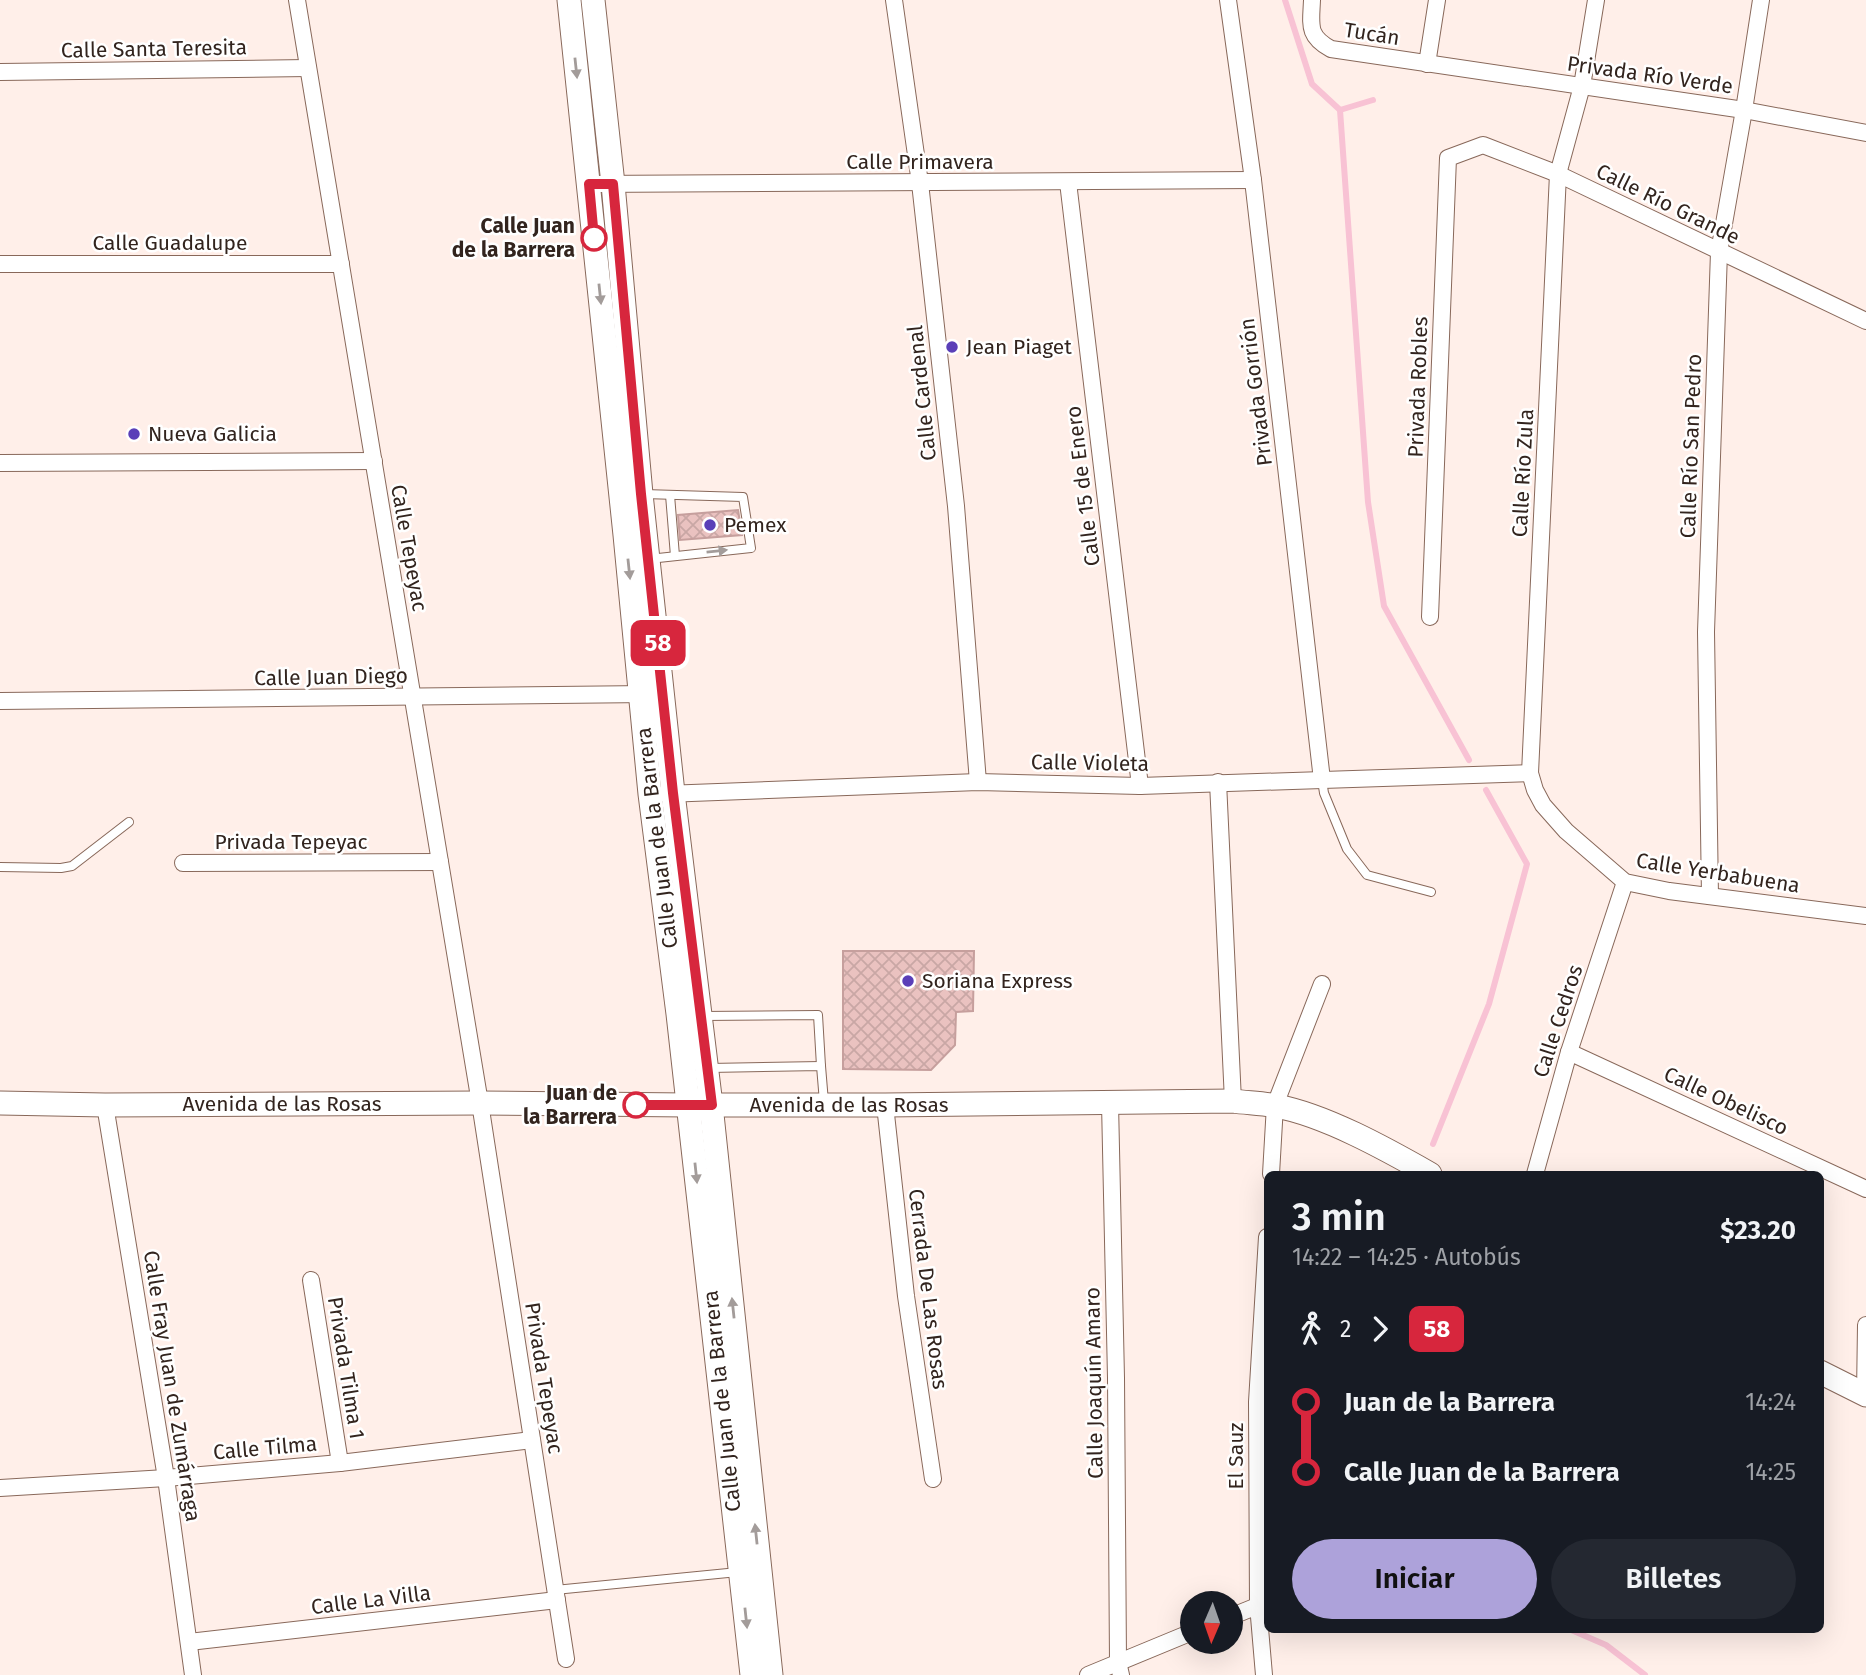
<!DOCTYPE html>
<html lang="es">
<meta charset="utf-8">
<style>
:root{--surface:#171b24;--page:#242831;--text:#f1f3f6;--muted:#9ea1a6;--accent:#ada2da}
body{margin:0;font-family:"Fira Sans",sans-serif;background:var(--page);color:var(--text);height:100vh;display:flex;flex-direction:column;font-size:26px;white-space:nowrap}
*{box-sizing:border-box;margin:0}
p{font-size:23px;color:var(--muted)}
.icon{flex:none;width:38px;height:38px;fill:none;stroke:currentColor;stroke-width:2;stroke-linecap:round;stroke-linejoin:round}
.map{position:relative;flex:1;overflow:hidden}
.sheet{position:absolute;left:1264px;top:1171px;width:560px;height:462px;display:flex;flex-direction:column;background:var(--surface);border-radius:10px;box-shadow:0 7px 28px #0002}
.sheet>*{flex:none}
.badge{padding:0 14px;border-radius:10px;font-size:24px;line-height:46px}
.needle{width:46px;rotate:182deg}
.fabs{position:absolute;left:1180px;top:1591px;display:grid;gap:14px}
.fabs a{display:grid;place-items:center;width:63px;height:63px;border-radius:50%;background:var(--surface);box-shadow:0 7px 28px #0002;font-size:35px}
.map>.badge{position:absolute;translate:-50% -50%;box-shadow:0 0 0 4px #fff}
.legs{display:flex;align-items:center;gap:10px;height:77px;padding:0 28px;font-size:23px}
.legs p{margin-inline-start:auto}
.headline{display:flex;align-items:center;justify-content:space-between;height:119px;padding:0 28px}
h1{font-size:38px;font-weight:600;line-height:52px}
.action{display:flex;gap:14px;margin-top:auto;padding:14px 28px}
.action a{flex:1;height:80px;border-radius:42px;background:var(--accent);color:#111;font-size:28px;font-weight:600;line-height:80px;text-align:center}
.action a+a{background:var(--page);color:var(--text)}
ul{padding:0 28px;list-style:none}
li{display:flex;align-items:center;gap:24px;height:70px;font-size:26px}
li i{display:grid;place-items:center;width:10px;height:100%;margin:0 9px;background:currentColor}
li i::after{content:'';width:18px;height:18px;margin:-9px;border:5px solid;border-radius:50%;background:var(--surface)}
li p{margin-inline-start:auto}
li:first-child i{background:linear-gradient(#0000 50%,currentColor 0)}
li:last-child i{background:linear-gradient(currentColor 50%,#0000 0)}
.map>svg:first-child{display:block}
.lines{fill:none;stroke-linecap:round;stroke-linejoin:round}
.stream{stroke:#f8c2d4;stroke-width:6}
.building{fill:url(#building-cross-hatch);stroke:#c69f9d;stroke-width:2}
.lane-casing{stroke:#88685a;stroke-width:10}
.street-casing{stroke:#88685a;stroke-width:18}
.secondary-casing{stroke:#88685a;stroke-width:25}
.lane{stroke:#fff;stroke-width:8}
.street{stroke:#fff;stroke-width:16}
.secondary{stroke:#fff;stroke-width:23}
.oneway{fill:#a39c9a}
.line-1-casing{stroke:#fff;stroke-width:16}
.line-1{stroke:#d7263d;stroke-width:10}
.stop-1-dot{fill:#fff;stroke:#d7263d;stroke-width:3.5}
.poi-dot{fill:#5a3fb8;stroke:#fff;stroke-width:2.5}
.labels{text-anchor:middle;stroke-width:5;stroke-linejoin:round;paint-order:stroke}
.street-label{font-size:21px;fill:#32241e;stroke:#fff}
.stop-label{font-size:21px;font-weight:bold;fill:#32241e;stroke:#fff;text-anchor:end}
.poi-label{font-size:21px;fill:#32241e;stroke:#fff;text-anchor:start}
</style>
<div class="map">
<svg width="1866" height="1675" viewBox="0 0 1866 1675">
<defs>
<pattern id="building-cross-hatch" width="8" height="8" patternUnits="userSpaceOnUse" patternTransform="scale(1.75)"><rect width="8" height="8" fill="#eac2c0"/><path d="M0 0l8 8M0 8l8-8" fill="none" stroke="#c9a7a5"/></pattern>
</defs>
<rect width="100%" height="100%" fill="#ffefe9"/>
<g class="lines">
<g class="stream">
<path d="M1285 0 1312 84 1340 110 1368 502 1384 606 1469 760"/>
<path d="M1340 110 1373 100"/>
<path d="M1433 1144 1489 1004 1527 864 1486 790"/>
<path d="M1569 1629 1606 1645 1645 1675"/>
</g>
</g>
<g class="building">
<path d="M738 510 742 535 680 540 678 515Z"/>
<path d="M843 951H974L973 1011 956 1012 955 1045 931 1070 843 1069Z"/>
</g>
<g class="lines">
<g class="lane-casing">
<g id="lane">
<path d="M644 494 743 497 751 548 649 559"/>
<path d="M670 495 675 556"/>
<path d="M1322 780 1324 793 1347 849 1367 875 1431 892"/>
<path d="M0 867 61 868 72 866 129 822"/>
<path d="M702 1016 818 1015 821 1066"/>
<path d="M709 1068 821 1066 824 1102"/>
<path d="M555 1590 738 1572"/>
</g>
</g>
<g class="street-casing">
<g id="street">
<path d="M297 0 480 1103 566 1659"/>
<path d="M894 0 920 183 956 506 978 782"/>
<path d="M1228 0 1253 180 1322 780"/>
<path d="M1312 0C1311 25 1307 36 1331 49L1744 110 1866 133"/>
<path d="M1596 0 1582 86 1558 174 1530 773 1535 790 1543 805 1566 831 1625 882 1669 891 1866 916"/>
<path d="M1427 64 1437 0"/>
<path d="M0 72 308 68"/>
<path d="M1068 182 1140 786"/>
<path d="M589 184 1253 180"/>
<path d="M0 264H341"/>
<path d="M0 463 374 461"/>
<path d="M1430 617 1448 158 1483 145 1558 174 1866 321"/>
<path d="M0 701 648 694"/>
<path d="M1218 782 1233 1101"/>
<path d="M665 794 978 782 1140 786 1530 773"/>
<path d="M183 863 440 862"/>
<path d="M1710 896 1706 632 1719 252 1744 110 1761 0"/>
<path d="M1569 1052 1866 1189"/>
<path d="M1110 1103 1116 1378 1118 1662 1121 1675"/>
<path d="M105 1105 166 1478 193 1675"/>
<path d="M885 1105 906 1296 933 1479"/>
<path d="M1271 1174 1275 1105 1322 984"/>
<path d="M1535 1174 1569 1052 1625 882"/>
<path d="M311 1280 340 1463"/>
<path d="M1865 1394 1866 1325"/>
<path d="M0 1488 166 1478 340 1463 532 1440"/>
<path d="M1230 1617 1267 1602"/>
<path d="M189 1642 557 1600"/>
<path d="M1088 1675 1192 1632"/>
<path d="M1264 1675 1258 1605 1257 1402 1267 1237"/>
</g>
</g>
<g class="secondary-casing">
<g id="secondary">
<path d="M569 0 625 535 650 794 678 1014 752 1675"/>
<path d="M593 0 613 184 641 494 673 793 711 1105 771 1675"/>
<path d="M0 1103 105 1105 480 1103 688 1105H885L1233 1101C1247 1103 1262 1103 1276 1106 1325 1115 1386 1149 1430 1174"/>
<path d="M1820 1372 1866 1395"/>
</g>
</g>
<use href="#lane" class="lane"/>
<use href="#street" class="street"/>
<use href="#secondary" class="secondary"/>
</g>
<defs><path id="oneway-solid" d="M-6-.8H1V-3.2L6.5 0L1 3.2V.8H-6Z" transform="scale(1.75)"/></defs>
<g class="oneway">
<use href="#oneway-solid" transform="translate(576 68) rotate(84)"/>
<use href="#oneway-solid" transform="translate(600 294) rotate(84)"/>
<use href="#oneway-solid" transform="translate(717 551) rotate(-6)"/>
<use href="#oneway-solid" transform="translate(629 569) rotate(84)"/>
<use href="#oneway-solid" transform="translate(696 1173) rotate(84)"/>
<use href="#oneway-solid" transform="translate(733 1308) rotate(-96)"/>
<use href="#oneway-solid" transform="translate(756 1534) rotate(-96)"/>
<use href="#oneway-solid" transform="translate(746 1618) rotate(84)"/>
</g>
<g class="lines">
<g class="line-1-casing">
<path id="line-1" d="M594 238 589 184H613L641 494 673 793 712 1105H636"/>
</g>
<use href="#line-1" class="line-1"/>
</g>
<g class="stop-1-dot">
<circle cx="594" cy="238" r="12"/>
<circle cx="636" cy="1105" r="12"/>
</g>
<g class="poi-dot">
<circle cx="952" cy="347" r="7"/>
<circle cx="134" cy="434" r="7"/>
<circle cx="710" cy="525" r="7"/>
<circle cx="908" cy="981" r="7"/>
</g>
<g class="labels">
<g class="street-label">
<text transform="translate(1372 34) rotate(9)" y="7">Tucán</text>
<text transform="translate(154 49) rotate(-1)" y="7">Calle Santa Teresita</text>
<text transform="translate(1650 75) rotate(8)" y="7">Privada Río Verde</text>
<text x="920" y="169">Calle Primavera</text>
<text transform="translate(1668 204) rotate(26)" y="7">Calle Río Grande</text>
<text x="170" y="250">Calle Guadalupe</text>
<text transform="translate(1418 387) rotate(-88)" y="7">Privada Robles</text>
<text transform="translate(1256 392) rotate(-97)" y="7">Privada Gorrión</text>
<text transform="translate(922 393) rotate(-96)" y="7">Calle Cardenal</text>
<text transform="translate(1691 446) rotate(-88)" y="7">Calle Río San Pedro</text>
<text transform="translate(1523 473) rotate(-87)" y="7">Calle Río Zula</text>
<text transform="translate(1083 486) rotate(-97)" y="7">Calle 15 de Enero</text>
<text transform="translate(409 548) rotate(80)" y="7">Calle Tepeyac</text>
<text transform="translate(331 677) rotate(-1)" y="7">Calle Juan Diego</text>
<text transform="translate(1090 763) rotate(1)" y="7">Calle Violeta</text>
<text transform="translate(657 838) rotate(-97)" y="7">Calle Juan de la Barrera</text>
<text x="291" y="849">Privada Tepeyac</text>
<text transform="translate(1718 873) rotate(9)" y="7">Calle Yerbabuena</text>
<text transform="translate(1558 1021) rotate(-72)" y="7">Calle Cedros</text>
<text transform="translate(1726 1101) rotate(25)" y="7">Calle Obelisco</text>
<text x="282" y="1111">Avenida de las Rosas</text>
<text x="849" y="1112">Avenida de las Rosas</text>
<text transform="translate(928 1289) rotate(83)" y="7">Cerrada De Las Rosas</text>
<text transform="translate(346 1368) rotate(81)" y="7">Privada Tilma 1</text>
<text transform="translate(544 1378) rotate(81)" y="7">Privada Tepeyac</text>
<text transform="translate(1094 1383) rotate(-91)" y="7">Calle Joaquín Amaro</text>
<text transform="translate(172 1386) rotate(81)" y="7">Calle Fray Juan de Zumárraga</text>
<text transform="translate(722 1401) rotate(-96)" y="7">Calle Juan de la Barrera</text>
<text transform="translate(265 1448) rotate(-5)" y="7">Calle Tilma</text>
<text transform="translate(1236 1456) rotate(-90)" y="7">El Sauz</text>
<text transform="translate(371 1600) rotate(-7)" y="7">Calle La Villa</text>
</g>
<g class="stop-label">
<text x="575" y="233">Calle Juan<tspan x="575" dy="24">de la Barrera</tspan></text>
<text x="617" y="1100">Juan de<tspan x="617" dy="24">la Barrera</tspan></text>
</g>
<g class="poi-label">
<text x="966" y="354">Jean Piaget</text>
<text x="148" y="441">Nueva Galicia</text>
<text x="724" y="532">Pemex</text>
<text x="922" y="988">Soriana Express</text>
</g>
</g>
</svg>
<div class="fabs">
<a><svg class="needle" viewBox="-14 -14 28 28"><path d="M0-13l5 13h-10z" fill="#e53935"/><path d="M0 13l5-13h-10z" fill="#9ea1a6"/></svg></a>
</div>
<b class="badge" style="left:658px;top:643px;background:#d7263d;color:#fff">58</b>
<section class="sheet">
<div class="headline"><div><h1>3 min</h1><p>14:22 – 14:25 · Autobús</p></div><b>$23.20</b></div>
<div class="legs"><svg class="icon" aria-label="walk" viewBox="0 0 24 24"><circle cx="13" cy="4" r="2"/><path d="M13 8l-2 6 4 7M11 14l-3 7M7 12l3-4h3l4 4"/></svg>2<svg class="icon" aria-label="forward" viewBox="0 0 24 24"><path d="M9 5l7 7-7 7"/></svg><b class="badge" style="background:#d7263d;color:#fff">58</b></div>
<ul>
<li><i style="color:#d7263d"></i><b>Juan de la Barrera</b><p>14:24</p></li>
<li><i style="color:#d7263d"></i><b>Calle Juan de la Barrera</b><p>14:25</p></li>
</ul>
<div class="action"><a>Iniciar</a><a>Billetes</a></div>
</section>
</div>
